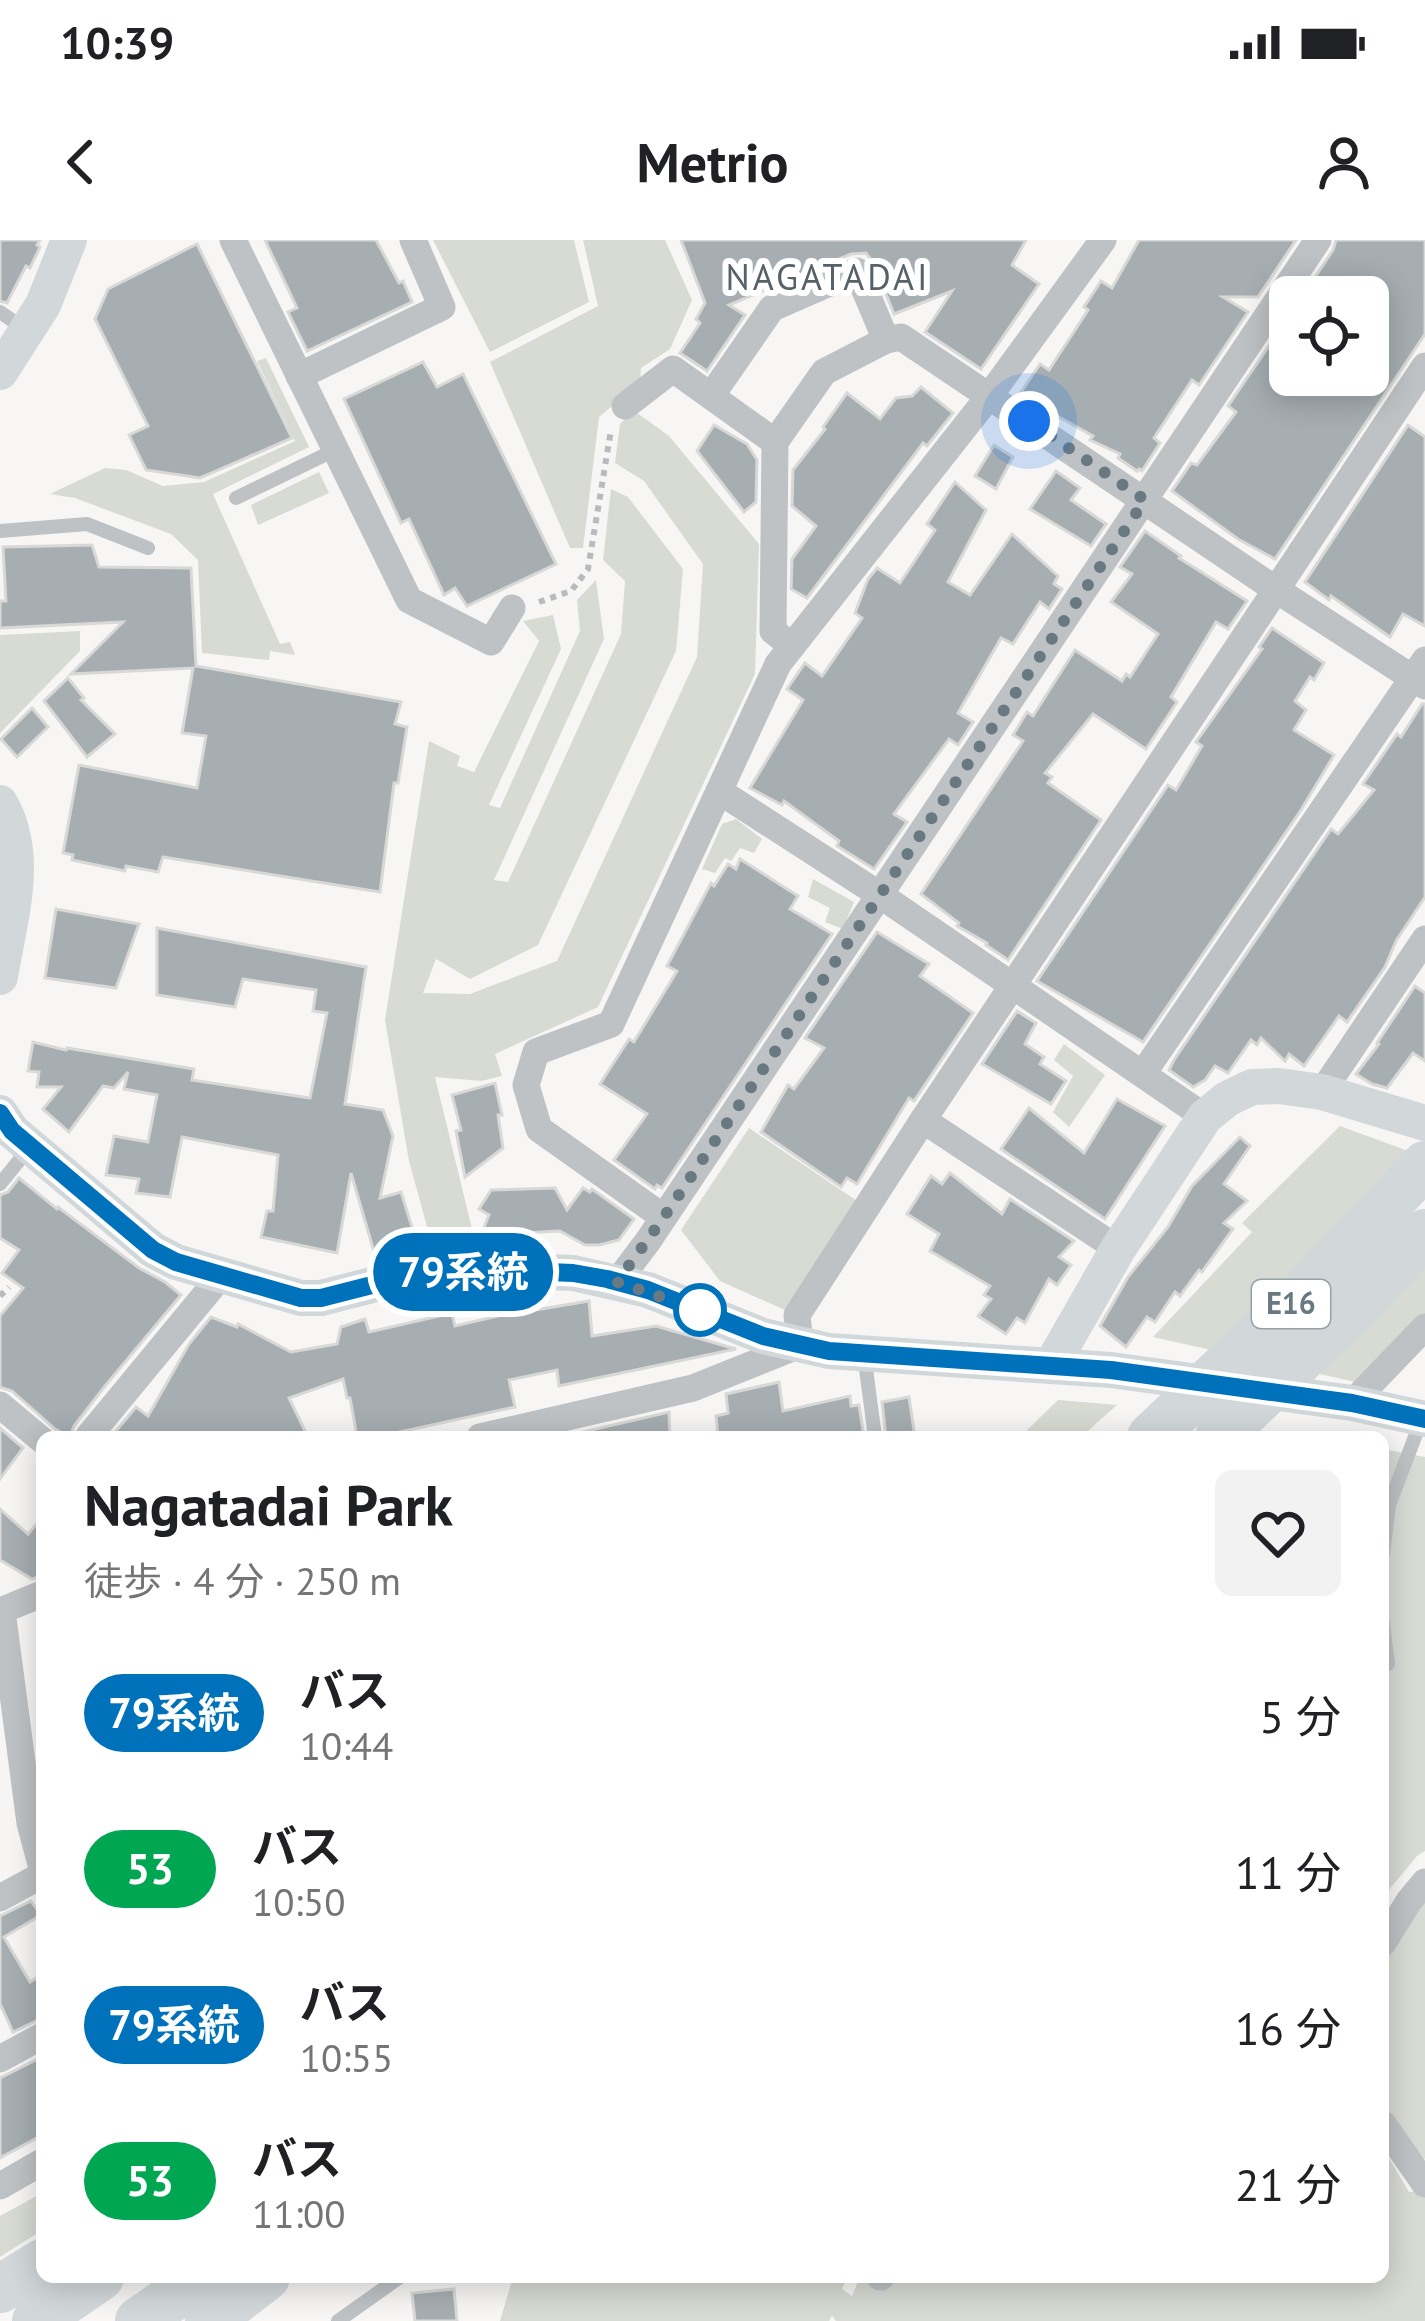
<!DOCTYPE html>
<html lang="ja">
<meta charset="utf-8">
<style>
:root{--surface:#fff;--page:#f2f2f2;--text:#202124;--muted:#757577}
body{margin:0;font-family:"PT Sans","Noto Sans JP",sans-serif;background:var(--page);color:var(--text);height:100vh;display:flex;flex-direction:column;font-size:45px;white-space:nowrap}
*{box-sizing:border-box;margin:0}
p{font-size:39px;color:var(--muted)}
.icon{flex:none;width:66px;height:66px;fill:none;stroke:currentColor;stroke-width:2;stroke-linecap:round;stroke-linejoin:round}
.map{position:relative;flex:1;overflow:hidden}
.panel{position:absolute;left:36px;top:1191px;width:1353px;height:852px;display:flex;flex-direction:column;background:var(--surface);border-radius:18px;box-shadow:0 6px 30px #0003}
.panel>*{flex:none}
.badge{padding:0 24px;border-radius:39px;font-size:42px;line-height:78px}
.controls{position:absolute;left:1269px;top:36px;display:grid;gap:24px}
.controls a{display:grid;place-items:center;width:120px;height:120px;border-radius:18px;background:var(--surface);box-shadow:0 6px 30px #0003;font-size:60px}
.you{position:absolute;width:60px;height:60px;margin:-30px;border:9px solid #fff;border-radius:50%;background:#1a73e8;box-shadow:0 0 0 18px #1a73e833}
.map>.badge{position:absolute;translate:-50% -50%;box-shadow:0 0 0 6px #fff}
.round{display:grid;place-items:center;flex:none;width:126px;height:126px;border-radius:18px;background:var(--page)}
.head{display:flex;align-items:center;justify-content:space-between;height:204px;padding:0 48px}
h1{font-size:57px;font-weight:800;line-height:90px}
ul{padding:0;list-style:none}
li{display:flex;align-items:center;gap:36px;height:156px;padding:0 48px}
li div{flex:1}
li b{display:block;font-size:45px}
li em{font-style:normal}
li .badge{min-width:132px;font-weight:700;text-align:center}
.status{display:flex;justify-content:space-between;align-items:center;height:84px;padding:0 60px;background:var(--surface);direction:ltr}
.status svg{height:33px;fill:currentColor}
header{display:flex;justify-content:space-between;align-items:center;height:156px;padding:0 48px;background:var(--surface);font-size:54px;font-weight:800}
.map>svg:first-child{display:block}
.green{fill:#d7dbd3}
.building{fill:#a6aeb2;stroke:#d8d8d6;stroke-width:3}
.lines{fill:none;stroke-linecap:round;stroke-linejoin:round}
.path{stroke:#b8bbbd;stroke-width:6;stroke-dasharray:6 6;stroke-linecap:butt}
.lane{stroke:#bec2c5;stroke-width:14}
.street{stroke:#bec2c5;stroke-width:27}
.secondary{stroke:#d2d8da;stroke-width:36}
.highway{stroke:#d2d8da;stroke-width:48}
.line-casing{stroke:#fff;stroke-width:27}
.line{stroke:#0072bc;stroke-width:18}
.walk{stroke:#687982;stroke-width:12;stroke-dasharray:0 21.6}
.stop-dot{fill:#fff;stroke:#0072bc;stroke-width:6}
.labels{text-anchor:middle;stroke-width:12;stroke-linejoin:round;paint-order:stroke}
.shield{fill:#fff;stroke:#95a1a8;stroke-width:3}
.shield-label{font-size:30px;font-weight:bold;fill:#687982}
.neighbourhood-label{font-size:36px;letter-spacing:3px;fill:#566268;stroke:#fff}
</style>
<div class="status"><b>10:39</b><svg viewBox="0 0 49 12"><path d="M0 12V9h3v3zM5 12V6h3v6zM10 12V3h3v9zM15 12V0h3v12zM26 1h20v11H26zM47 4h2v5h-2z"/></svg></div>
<header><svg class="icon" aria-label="back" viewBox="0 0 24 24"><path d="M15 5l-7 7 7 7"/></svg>Metrio<svg class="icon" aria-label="person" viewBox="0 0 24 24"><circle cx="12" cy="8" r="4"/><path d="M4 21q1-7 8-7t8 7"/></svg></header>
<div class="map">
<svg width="1425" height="2081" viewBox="0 0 1425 2081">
<rect width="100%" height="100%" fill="#f7f6f4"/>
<g class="green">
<path d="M433 0H574L589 62 490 112Z"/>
<path d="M583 0H665L692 60 670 109 641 128 640 142 599 177 583 308H570L490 122 598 66Z"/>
<path d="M266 118 309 207 213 254 280 404 290 402 295 415 270 411 269 420 202 413 198 320 171 294 75 258 50 254 105 228 126 230 163 246 204 242 295 201 257 121Z"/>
<path d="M633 170 669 196 759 304 755 434 598 767 495 814 502 836 481 841 435 837 474 997 431 1001 409 921 385 780 429 501 460 516 457 526 474 532 539 401 523 381 553 375 561 409 489 565 500 568 580 391 577 360 596 340 604 399 494 640 508 642 621 394 625 341 603 320 611 249 628 257 683 329 676 411 538 705 470 739 436 719 423 753 470 754 557 721 697 417 703 324 644 241 615 223 620 184Z"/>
<path d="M319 232 329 253 258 285 251 265Z"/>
<path d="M80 391V411L0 493V395Z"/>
<path d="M736 579 762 599 754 613 740 608 731 621 725 618 715 633 702 629 722 584Z"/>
<path d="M813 639 854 662 843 689 825 682 830 668 808 657Z"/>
<path d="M1064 804 1105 835 1069 887 1053 872 1073 836 1054 820Z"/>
<path d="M1340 886 1411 912 1269 1069 1425 1021V1075L1360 1143 1153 1097 1252 992 1242 983Z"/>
<path d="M749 888 860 963 785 1070 720 1041 681 990Z"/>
<path d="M1058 1160H1059L1117 1165 1081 1197H1020Z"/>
<path d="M1383 1209 1425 1217V1611L1417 1616 1383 1657Z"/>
<path d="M1425 1654V1919L1402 1902 1383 1878 1384 1734 1390 1712Z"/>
<path d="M1383 1908 1409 1952 1425 1950V2081H836L832 2076 829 2081H500L513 2037H847L842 2049 852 2056 860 2037H1383Z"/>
<path d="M42 1953V1990L0 2017V1976Z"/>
</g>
<g class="building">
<path d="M0 0H40L37 5 40 7 30 28 26 26 7 63 0 61Z"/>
<path d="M265 0H376L399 43 403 41 412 62 307 111 288 72 297 68Z"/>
<path d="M681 0H1026L1012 25 1039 44 981 129 925 92 952 51 894 74 874 24 866 13 851 14 729 65 745 75 707 131 680 113 700 83 696 79 705 63Z"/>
<path d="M1139 0H1296L1258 57H1223L1248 72 1199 145 1192 140 1154 198 1160 203 1142 231 1139 229 1137 231 1118 218 1120 214 1090 200 1093 196 1019 155 1040 124 1049 130 1088 70 1084 67 1101 41 1112 48Z"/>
<path d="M1336 0H1425V94L1275 319 1238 299 1172 251 1191 223 1197 225 1236 172 1228 166 1279 91 1290 98V135H1368V57H1302L1333 10Z"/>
<path d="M197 4 292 198 200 238 146 230 129 195 148 186 95 79 108 49Z"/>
<path d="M423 122 437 147 463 134 556 324 467 366 455 348 444 355 409 279 401 283 344 159Z"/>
<path d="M921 147 953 173 927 206 923 203 807 358 791 349 792 319 816 286 792 266 793 230 825 189 823 187 847 153 880 179 896 158 912 156Z"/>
<path d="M714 185 747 204 757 220 756 262 744 272 697 211Z"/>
<path d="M1408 185 1425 197V386L1403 374 1390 397 1331 356 1329 360 1305 342Z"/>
<path d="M994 205 1013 217 996 249 975 236Z"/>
<path d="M1056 231 1080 248 1071 260 1106 284 1091 306 1030 269Z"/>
<path d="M955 242 986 270 948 342 970 355 1012 294 1058 336 1054 344 1062 349 1049 369 1040 362 1013 404 1001 398 958 473 973 482 958 505 949 499 894 574 907 582 874 629 837 606 839 601 784 561 782 565 750 548 803 460 787 449 805 423 822 436 862 378 855 373 868 339 877 328 900 343 935 290 927 284Z"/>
<path d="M1145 291 1181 316 1179 318 1247 361 1228 389 1216 382 1171 457 1177 462 1146 509 1093 474 1045 533 1052 537 1048 543 1101 580 1008 720 986 705 987 703 957 686 959 683 921 654 1023 501 1013 495 1027 472 1033 476 1075 410 1122 441 1126 434 1130 437 1158 394 1111 362 1132 334 1120 327Z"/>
<path d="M92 305 99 327 191 328 196 426 401 462 395 484 407 487 398 543H394L380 652 163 617 158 632 126 626 125 631 72 620 73 615 63 613 79 525 197 548 206 496 182 493 193 428 71 434 123 382 0 388V361H6L3 307Z"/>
<path d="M1272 388 1324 423 1314 440 1310 437 1295 461 1306 470 1294 490 1334 515 1301 570 1143 802 1037 741 1168 545 1176 550 1202 506 1196 502 1262 409 1259 407Z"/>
<path d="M68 438 84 458 81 460 115 494 87 517 44 461Z"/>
<path d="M1422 464H1425V657L1396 701 1385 727 1347 782 1339 776 1304 826 1289 814 1285 821 1261 798 1257 805 1251 800 1228 833 1215 826 1205 840 1193 847 1169 830 1174 820 1331 589 1338 594 1374 550 1363 544 1397 494 1401 497Z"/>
<path d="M32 468 48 487 17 517 1 499Z"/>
<path d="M740 619 798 656 790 669 832 694 662 948 657 945 655 949 614 920 647 874 600 844 629 799 634 802 677 731 667 726 711 643 714 646 728 624 736 629Z"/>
<path d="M56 669 139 684 116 748 45 738Z"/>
<path d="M157 688 366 727 345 864 383 870 393 896 380 958 401 952 418 1006 375 1015 351 933 337 1013 261 997 267 971H273L278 915 182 897 170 957 136 953 139 939 106 935 114 896 148 902 157 855 124 849 128 832 114 848 103 846 69 892 43 869 61 847H37L39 832 28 831 33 802 66 810 67 808 194 829 192 840 310 858 327 773 313 771 316 750 243 739 235 767 157 755Z"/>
<path d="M877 692 929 724 920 736 973 773 914 861 909 858 857 944 847 938 841 947 761 892 788 845 794 849 824 808 805 798Z"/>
<path d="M1415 746 1425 753V821L1413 813 1387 848 1372 844 1356 834 1379 804 1377 803Z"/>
<path d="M1017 771 1036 783 1025 804 1044 817 1040 824 1066 841 1051 864 982 824Z"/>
<path d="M495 843 502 875H498L503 908 465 937 456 891 461 890 452 855Z"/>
<path d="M1117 859 1165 886 1105 979 1001 909 1029 868 1084 913Z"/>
<path d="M1240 897 1250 906 1224 944 1247 961 1224 983 1233 989 1202 1032 1199 1030 1180 1056 1175 1052 1155 1082 1147 1077 1126 1107 1100 1086 1128 1037 1168 987 1192 946Z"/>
<path d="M950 933 1002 974 1010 959 1074 1001 1059 1017 1071 1025 1057 1045 1049 1039 1025 1083 1017 1078 1006 1094 978 1076 991 1059 984 1055 990 1046 930 1011 939 994 907 974 931 936 942 944Z"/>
<path d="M19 938 57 969 58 967 139 1028 165 1042 181 1055 105 1146 74 1186 70 1197 55 1189 12 1151 0 1147V1076L23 1048 2 1033 19 1010 0 998V955L8 952Z"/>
<path d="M555 948 567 970 583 948 590 952 592 949 634 979 619 1000 599 1005H585L560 991 481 995 489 975 479 969 491 950Z"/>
<path d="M589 1061 592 1096 656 1086 736 1109 559 1146 557 1130 509 1140 515 1167 377 1197H357L350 1158H347L343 1139 289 1158 308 1197H111L136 1167 148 1176 189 1104 211 1077 237 1087 238 1084 291 1112 337 1104 341 1087 365 1079 369 1092 452 1073 455 1086 528 1069 529 1071Z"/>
<path d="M779 1142 783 1171 850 1156 851 1166 859 1165 864 1197H718L716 1176 728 1173 726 1154Z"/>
<path d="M909 1157 915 1197H886L882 1162Z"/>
<path d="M669 1172 670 1197H579L578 1193Z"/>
<path d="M0 1188 23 1208 0 1239Z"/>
<path d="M0 1269 28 1294 42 1277V1336L32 1339 0 1320Z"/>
<path d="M31 1661 41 1675 4 1697 30 1742 42 1734V1778L13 1792 0 1764V1676Z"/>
<path d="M42 1817V1895L0 1918V1838Z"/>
<path d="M454 2049 457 2081H415L412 2053Z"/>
</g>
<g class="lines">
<g class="path">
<path d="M539 362 571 351 588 329 611 190"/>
<path d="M0 1056 9 1047"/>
</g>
<g class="lane">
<path d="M0 72 23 88"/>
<path d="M236 258 335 210"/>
<path d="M0 291 87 284 148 308"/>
<path d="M0 944 30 907"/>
<path d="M864 1114 875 1197"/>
<path d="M1383 1314 1389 1265 1421 1181"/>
<path d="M1383 1385 1388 1424"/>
<path d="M338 2081 400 2037"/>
</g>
<g class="street">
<path d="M233 0 409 360 491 402 512 368"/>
<path d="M299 136 442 67 413 0"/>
<path d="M711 156 772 68 857 31 886 100"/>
<path d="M625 166 673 129 775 202"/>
<path d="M792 406 773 391 775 202 824 132 886 100 901 97 1275 349 1425 446"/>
<path d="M719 551 880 655 1205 877"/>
<path d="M1144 832 1425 420"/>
<path d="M1322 852 1425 699"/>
<path d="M923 880 1118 1009"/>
<path d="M663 977 539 889 526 845 536 812 611 784 778 424 990 155 1103 0"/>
<path d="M617 1042 648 1001 1318 0"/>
<path d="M1352 1163 1425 1087"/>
<path d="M0 1165 42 1200"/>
<path d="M88 1197 221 1036"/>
<path d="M480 1197 693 1148 800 1105 797 1075 923 880 1425 126"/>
<path d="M0 1371 42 1354"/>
<path d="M2 1371 30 1583 42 1628"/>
<path d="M0 1658 42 1635"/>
<path d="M1383 1703 1409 1661 1425 1642"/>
<path d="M0 1819 42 1796"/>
<path d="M1383 1884 1425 1944"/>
<path d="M0 1946 42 1922"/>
<path d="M880 2037H881"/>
</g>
<g class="secondary">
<path d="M0 132 43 65 69 0"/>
<path d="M0 563C31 617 9 679 0 737"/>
<path d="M0 873 12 891 153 1010 176 1022 301 1058H321L411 1035 523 1031 573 1033 648 1050 763 1096 829 1111 1111 1130 1352 1163 1425 1179"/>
<path d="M1051 1126 1118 1009 1205 877 1227 859 1252 847 1279 846 1322 852 1425 883"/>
</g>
<g class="highway">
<path d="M1151 1197 1306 1050 1425 925"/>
<path d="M1219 1197 1349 1073 1425 993"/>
<path d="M0 2049 42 2023"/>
<path d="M36 2081 100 2037"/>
<path d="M139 2081 202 2037"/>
<path d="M209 2081 266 2037"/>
</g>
</g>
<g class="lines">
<g class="line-casing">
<path id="line" d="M0 873 12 891 153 1010 176 1022 301 1058H321L411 1035 523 1031 573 1033 607 1039 648 1050 763 1096 829 1111 1111 1130 1352 1163 1425 1179"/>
</g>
<use href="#line" class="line"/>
<path class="walk" d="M700 1070 617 1042 664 977 1145 260 1029 181"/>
</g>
<circle class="stop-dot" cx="700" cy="1070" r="24"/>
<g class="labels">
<rect class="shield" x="1252" y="1040" width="78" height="48" rx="9"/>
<g class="shield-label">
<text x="1291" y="1074">E16</text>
</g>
<g class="neighbourhood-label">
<text x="828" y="50">NAGATADAI</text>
</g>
</g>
</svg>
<div class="controls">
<a><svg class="icon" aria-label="locate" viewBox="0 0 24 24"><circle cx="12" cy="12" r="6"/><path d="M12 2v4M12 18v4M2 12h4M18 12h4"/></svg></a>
</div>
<div class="you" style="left:1029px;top:181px"></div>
<b class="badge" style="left:463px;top:1032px;background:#0072bc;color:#fff">79系統</b>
<section class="panel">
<div class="head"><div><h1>Nagatadai Park</h1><p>徒歩 · 4 分 · 250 m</p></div><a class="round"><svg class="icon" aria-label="heart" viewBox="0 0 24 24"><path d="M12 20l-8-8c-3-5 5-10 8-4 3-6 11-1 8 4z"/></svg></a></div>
<ul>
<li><span class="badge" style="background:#0072bc;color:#fff">79系統</span><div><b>バス</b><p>10:44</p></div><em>5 分</em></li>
<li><span class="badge" style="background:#00a651;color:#fff">53</span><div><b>バス</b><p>10:50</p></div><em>11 分</em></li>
<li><span class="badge" style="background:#0072bc;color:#fff">79系統</span><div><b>バス</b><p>10:55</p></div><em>16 分</em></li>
<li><span class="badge" style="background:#00a651;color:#fff">53</span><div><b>バス</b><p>11:00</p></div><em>21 分</em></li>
</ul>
</section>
</div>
